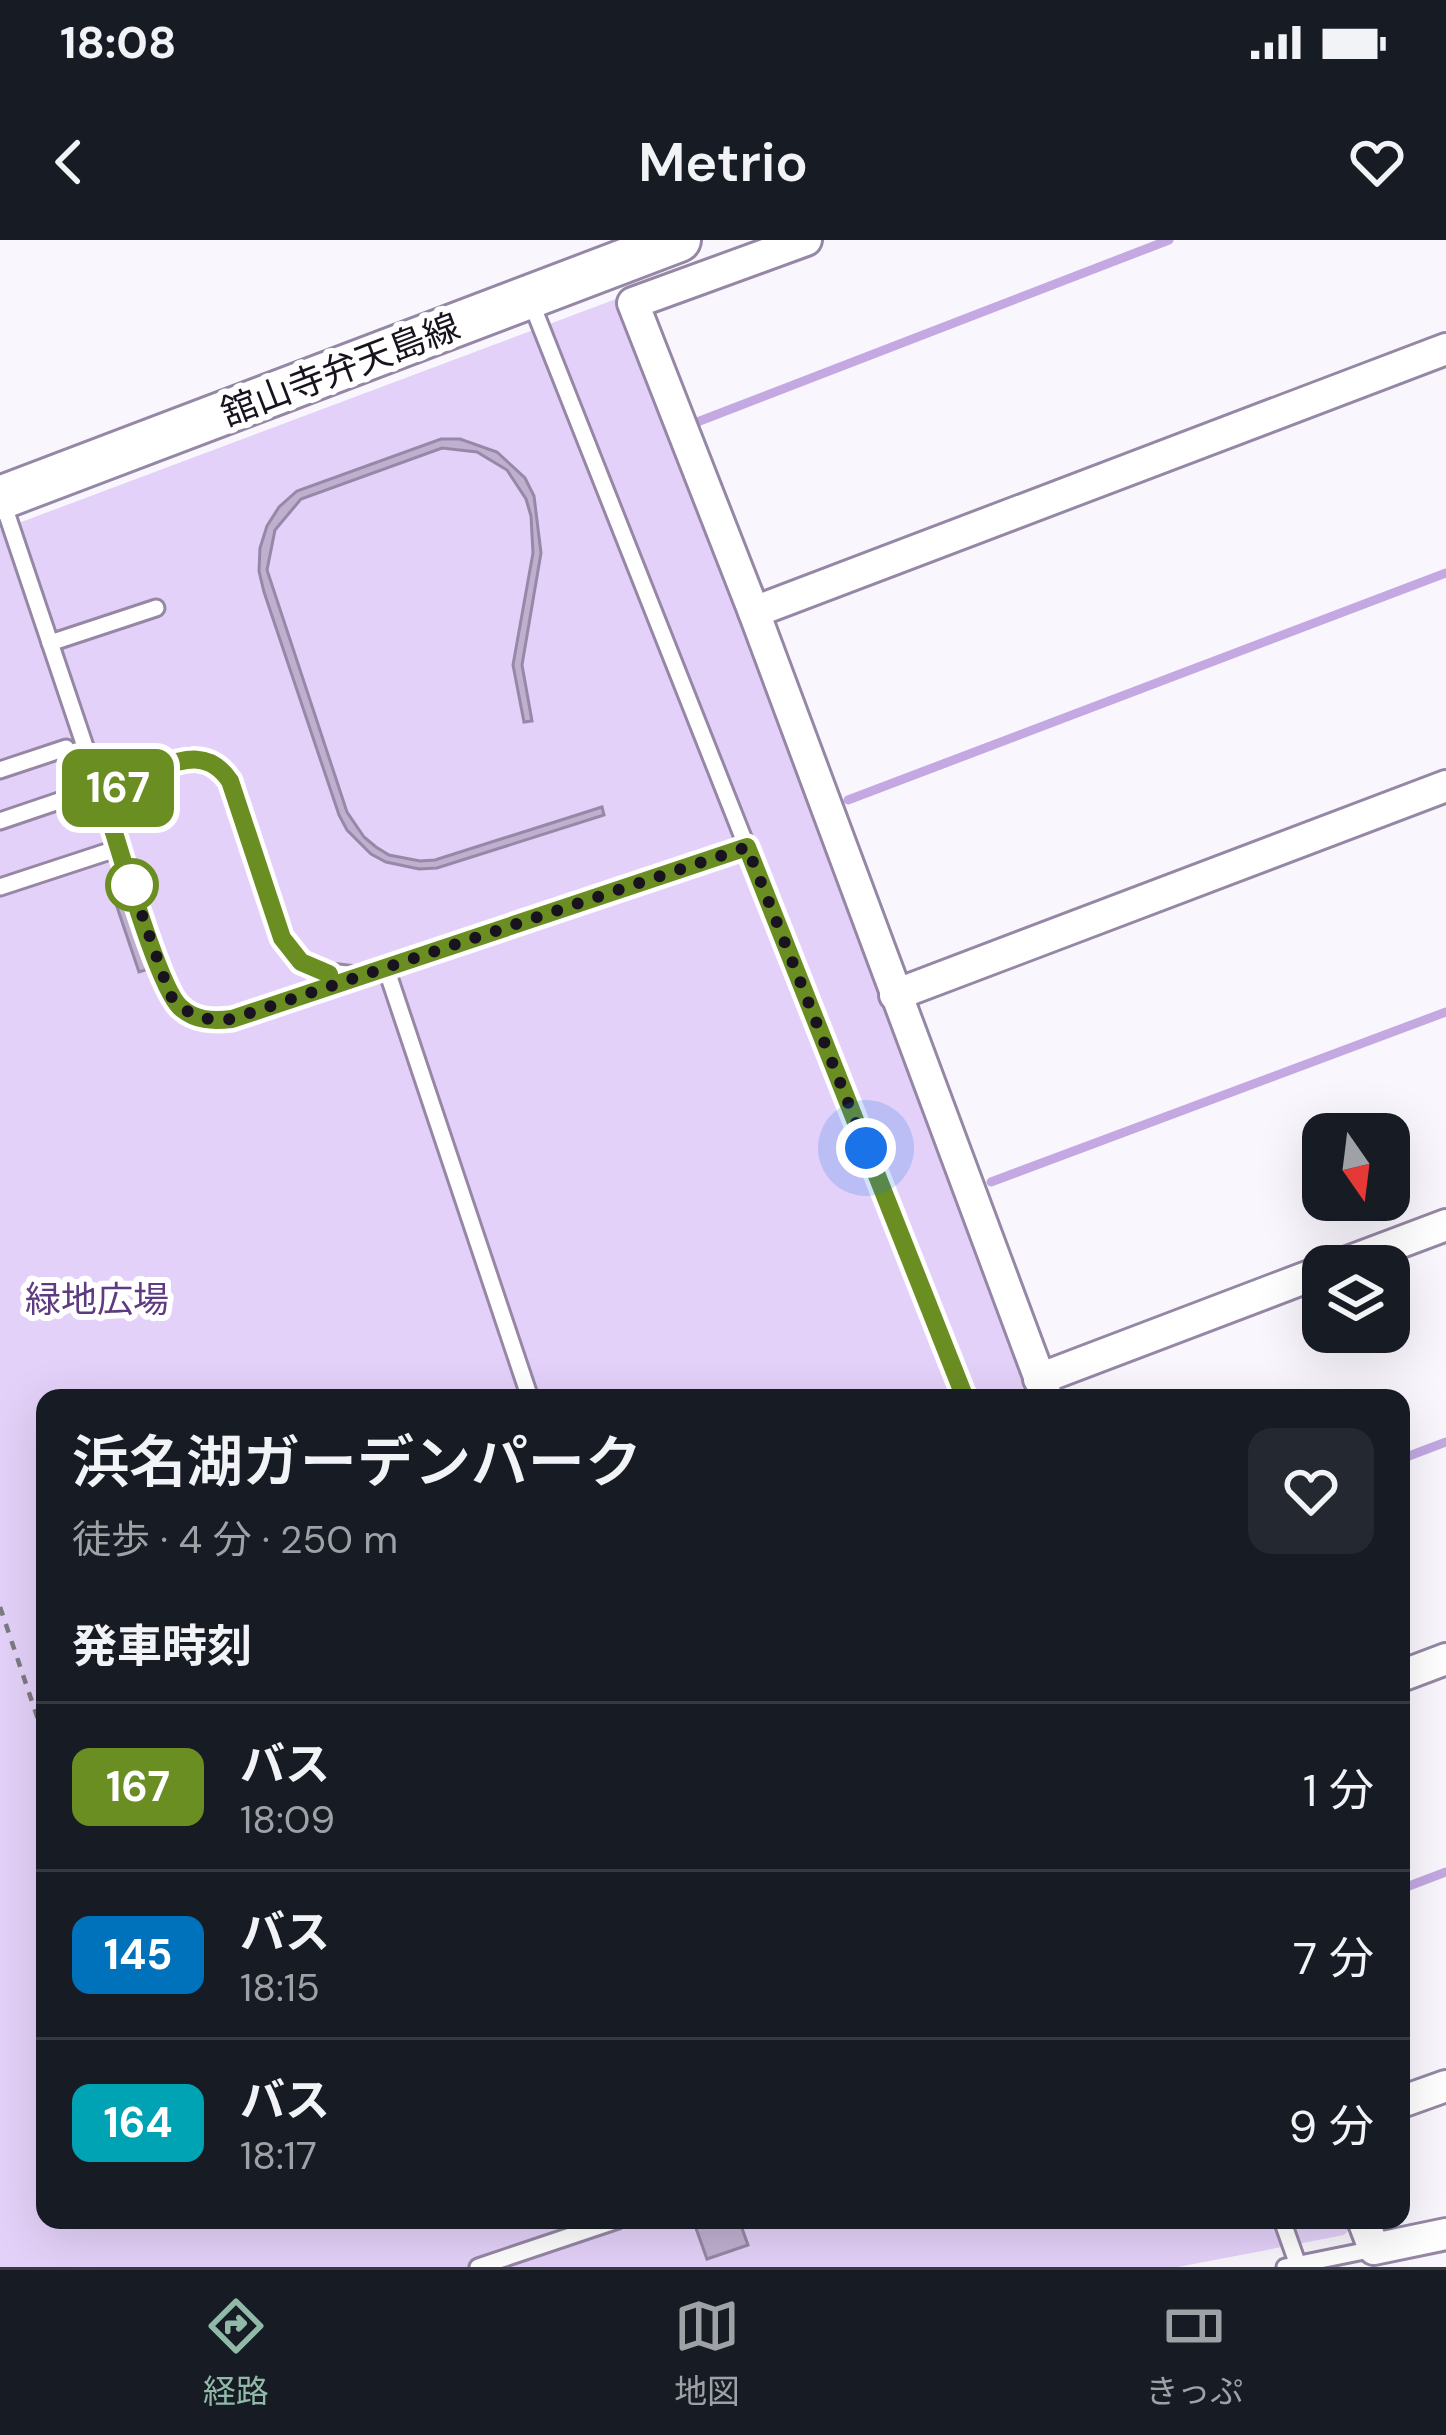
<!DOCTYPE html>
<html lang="ja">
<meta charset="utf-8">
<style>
:root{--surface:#171b24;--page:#242831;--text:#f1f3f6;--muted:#9ea1a6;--line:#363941;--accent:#90b9a7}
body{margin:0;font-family:"DM Sans","Noto Sans JP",sans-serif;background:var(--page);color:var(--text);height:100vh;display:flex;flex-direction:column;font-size:45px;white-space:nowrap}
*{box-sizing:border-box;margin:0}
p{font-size:39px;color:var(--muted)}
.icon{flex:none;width:66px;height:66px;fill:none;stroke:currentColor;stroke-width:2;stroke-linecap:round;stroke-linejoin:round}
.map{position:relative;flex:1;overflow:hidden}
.panel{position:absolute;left:36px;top:1149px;width:1374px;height:840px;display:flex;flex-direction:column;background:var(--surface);border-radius:24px;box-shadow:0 12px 48px #0002}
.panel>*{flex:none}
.badge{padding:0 24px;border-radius:18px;font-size:42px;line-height:78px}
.needle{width:78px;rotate:166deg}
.controls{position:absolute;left:1302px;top:873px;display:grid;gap:24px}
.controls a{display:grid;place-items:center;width:108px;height:108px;border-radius:24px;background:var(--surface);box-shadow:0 12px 48px #0002;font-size:60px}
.you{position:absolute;width:60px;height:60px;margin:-30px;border:9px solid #fff;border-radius:50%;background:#1a73e8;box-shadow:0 0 0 18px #1a73e833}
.map>.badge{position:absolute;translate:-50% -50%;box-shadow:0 0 0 6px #fff}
h2{padding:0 36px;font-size:45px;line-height:108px}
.round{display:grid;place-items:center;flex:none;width:126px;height:126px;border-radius:24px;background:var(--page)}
.overview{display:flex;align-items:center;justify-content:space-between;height:204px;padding:0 36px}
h1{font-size:57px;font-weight:600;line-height:90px}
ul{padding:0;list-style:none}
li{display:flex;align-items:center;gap:36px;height:168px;padding:0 36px;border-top:3px solid var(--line)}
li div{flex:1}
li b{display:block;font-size:45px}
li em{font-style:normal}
li .badge{min-width:132px;font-weight:700;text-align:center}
.status{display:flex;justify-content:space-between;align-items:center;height:84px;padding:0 60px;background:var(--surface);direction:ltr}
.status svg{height:33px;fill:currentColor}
header{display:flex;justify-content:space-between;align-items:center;height:156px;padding:0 36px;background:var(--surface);font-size:54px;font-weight:600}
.dock{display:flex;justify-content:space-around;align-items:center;height:168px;border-top:3px solid var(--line);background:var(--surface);font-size:33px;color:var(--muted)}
.dock a{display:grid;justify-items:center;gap:6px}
.dock .selected{color:var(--accent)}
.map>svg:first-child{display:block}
.green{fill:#e4d1f9}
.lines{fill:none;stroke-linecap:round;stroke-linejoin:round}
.stream{stroke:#c3a8e2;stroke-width:9}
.building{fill:#bfb0d0;stroke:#9688a6;stroke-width:3}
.service-casing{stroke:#9587a5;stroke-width:21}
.minor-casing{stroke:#9587a5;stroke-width:36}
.secondary-casing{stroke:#9587a5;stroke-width:48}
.path{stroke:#7d7a82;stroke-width:4.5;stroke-dasharray:9 9;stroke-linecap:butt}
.service{stroke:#fff;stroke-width:15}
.minor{stroke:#fff;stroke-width:30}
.secondary{stroke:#fff;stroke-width:42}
.line-casing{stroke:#fff;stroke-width:27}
.line{stroke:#6b8e23;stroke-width:18}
.walk{stroke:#18131e;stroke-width:12;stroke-dasharray:0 21.6}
.stop-dot{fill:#fff;stroke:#6b8e23;stroke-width:6}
.labels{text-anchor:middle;stroke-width:12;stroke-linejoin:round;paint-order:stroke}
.street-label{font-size:36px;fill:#18131e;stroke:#fff}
.park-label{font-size:36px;fill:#5e3a80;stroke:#fff}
</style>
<div class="status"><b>18:08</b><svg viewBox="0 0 49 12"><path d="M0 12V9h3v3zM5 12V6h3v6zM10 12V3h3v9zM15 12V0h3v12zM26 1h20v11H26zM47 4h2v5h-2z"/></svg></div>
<header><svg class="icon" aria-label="back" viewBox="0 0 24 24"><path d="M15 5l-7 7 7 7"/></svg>Metrio<svg class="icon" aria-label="heart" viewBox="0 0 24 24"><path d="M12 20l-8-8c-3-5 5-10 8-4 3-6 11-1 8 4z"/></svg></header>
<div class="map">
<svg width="1446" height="2027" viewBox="0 0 1446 2027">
<rect width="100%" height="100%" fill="#f9f7fd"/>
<path class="green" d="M624 56 1041 1158H45V1980H1352L1354 1984 1344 1995 1178 2027H0V290Z"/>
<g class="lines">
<g class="stream">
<path d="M692 184 1169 0"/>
<path d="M848 560 1446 333"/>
<path d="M991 942 1446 772"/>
<path d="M1401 1219 1446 1202"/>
<path d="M1401 1649 1446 1632"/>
</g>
</g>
<g class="building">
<path d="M441 199H460L497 212 525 238 534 256 541 313 522 425 532 481 524 482 513 425 533 313 531 276 526 259 507 230 477 212 442 208 301 259 275 290 267 330 347 572 364 597 376 607 389 615 420 621 435 620 602 567 604 575 437 628 419 629 386 622 371 614 347 590 339 575 264 352 259 331 260 308 267 286 279 267 297 251Z"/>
<path d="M123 651 149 729 139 732 113 655Z"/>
<path d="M693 1980H739L748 2005 707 2019Z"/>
</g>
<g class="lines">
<g class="service-casing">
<g id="service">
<path d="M531 62 965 1158"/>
<path d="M2 260 99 548"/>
<path d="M50 403 156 368"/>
<path d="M0 530 66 508"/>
<path d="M127 539 111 566V583C122 617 158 748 180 767 195 781 213 781 233 779L349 740"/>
<path d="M0 581 189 517C209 519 218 525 229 541L290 711 314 730 363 736 747 607"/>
<path d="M0 647 119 608"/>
<path d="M386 728 530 1158"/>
<path d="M1282 1980 1298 2025"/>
<path d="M478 2027 618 1980"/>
<path d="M1285 2027 1374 2009"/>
</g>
</g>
<g class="minor-casing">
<g id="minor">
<path d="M806 0 633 63 754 372 1047 1158"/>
<path d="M754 372 1446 109"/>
<path d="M895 755 1446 546"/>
<path d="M1337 1026 1446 985"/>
<path d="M1039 1139 1323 1031"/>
<path d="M1401 1436 1446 1419"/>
<path d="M1401 1862 1446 1846"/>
<path d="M1363 1980 1374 2009 1446 1994"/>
</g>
</g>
<g class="secondary-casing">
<path id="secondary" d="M0 258 679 0"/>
</g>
<path class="path" d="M0 1367 45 1500"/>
<use href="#service" class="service"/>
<use href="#minor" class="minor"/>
<use href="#secondary" class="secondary"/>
</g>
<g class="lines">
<g class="line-casing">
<path id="line" d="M329 734 301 722 282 698 230 541C209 510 185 519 154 529 145 532 134 534 127 539 113 550 111 567 111 583 122 617 159 748 180 767 195 781 213 781 232 779L747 607 965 1158"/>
</g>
<use href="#line" class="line"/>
<path class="walk" d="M132 645 130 640 170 755C187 776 205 782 232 779L747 607 866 908"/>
</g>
<circle class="stop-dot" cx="132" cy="645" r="24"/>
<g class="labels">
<g class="street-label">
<text transform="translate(340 129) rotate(-21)" y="13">舘山寺弁天島線</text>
</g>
<g class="park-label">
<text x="97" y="1072">緑地広場</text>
</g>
</g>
</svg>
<div class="controls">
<a><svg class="needle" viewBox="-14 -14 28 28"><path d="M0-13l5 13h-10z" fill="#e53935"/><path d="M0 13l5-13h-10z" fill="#9ea1a6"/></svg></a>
<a><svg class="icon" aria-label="layers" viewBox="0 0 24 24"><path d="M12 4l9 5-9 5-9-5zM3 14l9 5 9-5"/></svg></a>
</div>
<div class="you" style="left:866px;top:908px"></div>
<b class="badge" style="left:118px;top:548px;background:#6b8e23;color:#fff">167</b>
<section class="panel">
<div class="overview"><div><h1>浜名湖ガーデンパーク</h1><p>徒歩 · 4 分 · 250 m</p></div><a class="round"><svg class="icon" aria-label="heart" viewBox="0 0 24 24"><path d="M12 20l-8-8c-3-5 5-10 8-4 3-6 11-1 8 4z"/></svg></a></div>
<h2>発車時刻</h2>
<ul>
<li><span class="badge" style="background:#6b8e23;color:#fff">167</span><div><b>バス</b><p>18:09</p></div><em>1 分</em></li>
<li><span class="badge" style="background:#0072bc;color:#fff">145</span><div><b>バス</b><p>18:15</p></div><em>7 分</em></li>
<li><span class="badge" style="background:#00a3b4;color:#fff">164</span><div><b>バス</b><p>18:17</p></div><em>9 分</em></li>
</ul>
</section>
</div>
<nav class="dock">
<a class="selected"><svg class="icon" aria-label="directions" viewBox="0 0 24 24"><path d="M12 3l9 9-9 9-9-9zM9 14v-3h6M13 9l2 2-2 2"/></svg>経路</a>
<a><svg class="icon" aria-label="map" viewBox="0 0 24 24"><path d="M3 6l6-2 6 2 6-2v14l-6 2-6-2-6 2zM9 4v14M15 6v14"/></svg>地図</a>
<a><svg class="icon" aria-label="tickets" viewBox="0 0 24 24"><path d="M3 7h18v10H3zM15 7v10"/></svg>きっぷ</a>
</nav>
